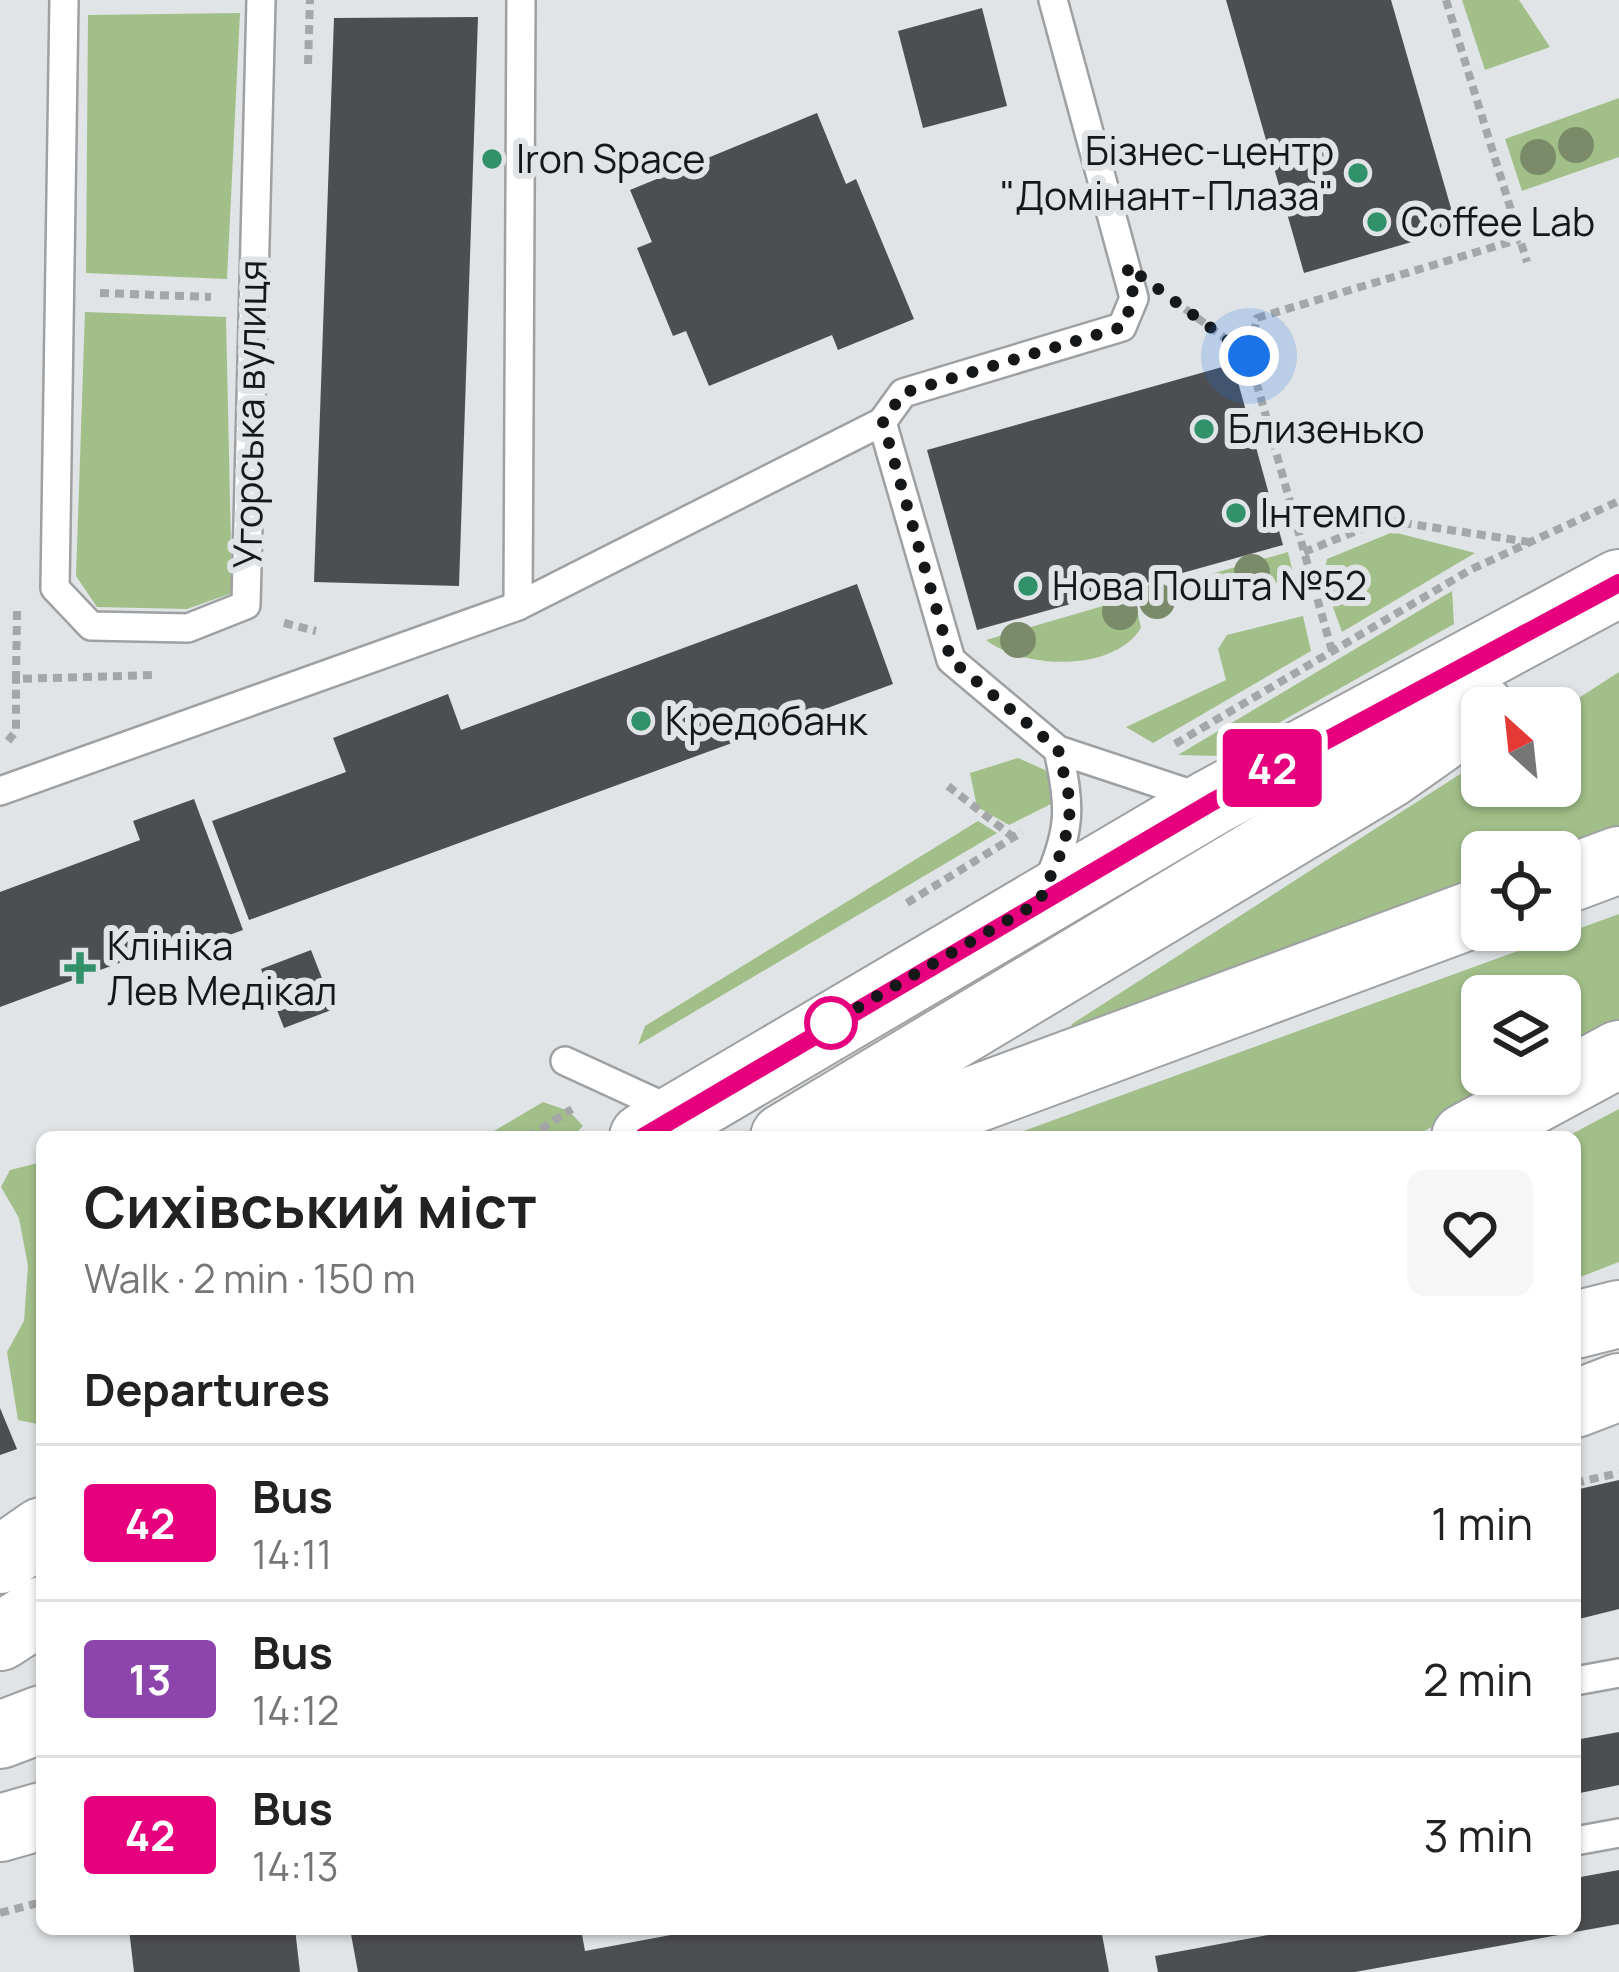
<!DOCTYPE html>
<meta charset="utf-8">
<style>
:root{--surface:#fff;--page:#f6f6f6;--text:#222;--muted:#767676;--line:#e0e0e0}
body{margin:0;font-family:Manrope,sans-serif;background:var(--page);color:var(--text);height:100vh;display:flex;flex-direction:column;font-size:45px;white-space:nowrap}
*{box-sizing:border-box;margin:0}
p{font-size:39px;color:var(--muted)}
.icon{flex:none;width:66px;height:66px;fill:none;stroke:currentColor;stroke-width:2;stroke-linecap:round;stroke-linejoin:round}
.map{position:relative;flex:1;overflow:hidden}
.panel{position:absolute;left:36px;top:1131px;width:1545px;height:804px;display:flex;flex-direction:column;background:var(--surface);border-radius:18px;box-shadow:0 3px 9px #0004}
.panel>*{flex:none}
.badge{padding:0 24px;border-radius:9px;font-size:42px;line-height:78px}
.needle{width:78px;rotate:333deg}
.buttons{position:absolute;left:1461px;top:687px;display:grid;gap:24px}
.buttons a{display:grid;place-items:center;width:120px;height:120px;border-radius:18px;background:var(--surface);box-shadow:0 3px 9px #0004;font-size:60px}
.you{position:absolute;width:60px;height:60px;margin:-30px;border:9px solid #fff;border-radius:50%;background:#1a73e8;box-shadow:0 0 0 18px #1a73e833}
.map>.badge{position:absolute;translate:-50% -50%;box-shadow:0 0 0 6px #fff}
h2{padding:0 48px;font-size:45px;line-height:108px}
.round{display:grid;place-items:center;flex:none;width:126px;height:126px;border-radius:18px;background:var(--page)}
.overview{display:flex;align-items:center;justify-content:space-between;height:204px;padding:0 48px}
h1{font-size:57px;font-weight:700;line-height:90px}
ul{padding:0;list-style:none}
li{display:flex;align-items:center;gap:36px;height:156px;padding:0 48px;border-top:3px solid var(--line)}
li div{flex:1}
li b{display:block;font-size:45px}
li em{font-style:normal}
li .badge{min-width:132px;font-weight:700;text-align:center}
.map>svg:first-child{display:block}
.green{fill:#a2bf89}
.building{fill:#4d4e51}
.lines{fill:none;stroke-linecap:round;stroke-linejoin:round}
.lane-casing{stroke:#9ea0a2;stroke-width:32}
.secondary-casing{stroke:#9ea0a2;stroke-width:70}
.path{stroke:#a4a6a8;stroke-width:8;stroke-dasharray:9 6;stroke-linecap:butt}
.lane{stroke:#fff;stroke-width:27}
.secondary{stroke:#fff;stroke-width:66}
.tree{fill:#7b8b6a}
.line-casing{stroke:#fff;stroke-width:27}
.line{stroke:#e6007e;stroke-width:18}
.walk{stroke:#161718;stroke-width:12;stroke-dasharray:0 21.6}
.poi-dot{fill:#30916a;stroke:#e1e4e6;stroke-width:4.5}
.stop-dot{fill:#fff;stroke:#e6007e;stroke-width:6}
.labels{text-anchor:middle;stroke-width:12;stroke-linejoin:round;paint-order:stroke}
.poi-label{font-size:39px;fill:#161718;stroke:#e1e4e6;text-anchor:start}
.street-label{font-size:39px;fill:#161718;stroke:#e1e4e6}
</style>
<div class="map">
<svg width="1619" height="1972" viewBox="0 0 1619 1972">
<rect width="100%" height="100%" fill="#e1e4e6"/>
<g class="green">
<path d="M1462 0H1519L1550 47 1485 70Z"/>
<path d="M240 13 227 279 86 273 88 15Z"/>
<path d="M1619 98V157L1522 191 1505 139Z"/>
<path d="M85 312 226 317 232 593 187 609 97 607 76 576Z"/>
<path d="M1393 532 1475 553 1342 632 1323 580 1327 559Z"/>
<path d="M1288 552 1293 573C1262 594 1242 595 1211 574Z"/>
<path d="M1452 591 1454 624 1220 756 1178 755Z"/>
<path d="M1134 597 1141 628C1113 673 1023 669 986 640Z"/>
<path d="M1303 616 1311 651 1153 743 1126 727 1226 680 1218 649 1227 635Z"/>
<path d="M1619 672V836L1560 852H1482V886L1070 1032 1072 1024 1482 760V786H1560V710Z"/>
<path d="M1018 758 1045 770 1054 785 1051 804 1009 825 977 807 970 773Z"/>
<path d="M978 821 997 833 638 1045 645 1026Z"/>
<path d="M1619 914V1026L1560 1058V996H1482V1074H1530L1413 1137H1007Z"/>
<path d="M543 1102 569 1111 583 1126 572 1137H484Z"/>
<path d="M1619 1109V1262L1575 1279V1137H1566Z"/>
<path d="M42 1162V1425L18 1420 7 1352 24 1321 28 1266 19 1218 1 1187 10 1170Z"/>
</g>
<g class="building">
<path d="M1226 0H1391L1457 229 1304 273Z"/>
<path d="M982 8 1007 106 923 128 898 31Z"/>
<path d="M478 17 459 586 314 582 334 18Z"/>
<path d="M817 113 846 184 856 179 914 319 838 350 832 335 709 386 686 331 673 336 637 248 652 242 630 190Z"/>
<path d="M1233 364 1283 545 977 630 927 450Z"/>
<path d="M857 584 893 684 249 920 212 821 346 772 333 738 448 694 461 730Z"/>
<path d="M194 799 243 930 180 953 176 942 0 1007V892L140 840 133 821Z"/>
<path d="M311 950 334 1009 284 1028 261 969Z"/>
<path d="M0 1408 17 1449 0 1455Z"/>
<path d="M1619 1480V1609L1575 1620V1490Z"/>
<path d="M1619 1732V1785L1575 1794V1740Z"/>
<path d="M1619 1870V1924L1355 1972H1158L1155 1956 1300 1929H1575V1878Z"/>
<path d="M129 1929H295L300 1972H134Z"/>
<path d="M350 1929H581L585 1951 703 1929H1101L1109 1972H358Z"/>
</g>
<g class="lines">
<g class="lane-casing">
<g id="lane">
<path d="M64 0 55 588 91 626 188 628 246 605 261 0"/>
<path d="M1053 0 1134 298 1122 327 903 393 882 422 951 660 1058 750 1203 798"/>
<path d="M518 606 521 0"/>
<path d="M0 791 518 606 882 422"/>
<path d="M1047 884C1071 830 1071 807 1058 750"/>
<path d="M565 1061 676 1112"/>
<path d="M1575 1681 1619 1673"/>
<path d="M1575 1841 1619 1833"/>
</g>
</g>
<g class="secondary-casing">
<g id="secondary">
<path d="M1560 882 1619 860"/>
<path d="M643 1137 1212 802 1619 583"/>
<path d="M784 1137 1388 775 1482 709"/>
<path d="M873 1137 1482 911"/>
<path d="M1465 1137 1619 1054"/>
<path d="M1575 1325 1619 1314"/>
<path d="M1575 1404 1619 1387"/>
<path d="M0 1560 42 1531"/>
<path d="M0 1637 42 1610"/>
<path d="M0 1735 42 1719"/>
<path d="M0 1828 42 1816"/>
</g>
</g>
<g class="path">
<path d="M1446 0 1527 262"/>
<path d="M308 64 310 0"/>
<path d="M100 293 211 297"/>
<path d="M1173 300 1249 356"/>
<path d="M1304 552 1384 520 1529 542"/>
<path d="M17 611 16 679 155 675"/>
<path d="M284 623 316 631"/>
<path d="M1332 651 1249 356 1257 318 1520 239"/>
<path d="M8 741 16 731V679"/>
<path d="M1175 744 1470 570 1619 501"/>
<path d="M948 786 1013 837"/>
<path d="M907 903 1022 832"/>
<path d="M528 1137 572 1109"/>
<path d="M1575 1483 1619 1473"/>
<path d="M0 1913 42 1902"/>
</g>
<use href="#lane" class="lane"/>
<use href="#secondary" class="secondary"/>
</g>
<g class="tree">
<circle cx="1576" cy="145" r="18"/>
<circle cx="1538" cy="157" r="18"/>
<circle cx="1252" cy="572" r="18"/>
<circle cx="1157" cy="601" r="18"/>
<circle cx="1120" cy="612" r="18"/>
<circle cx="1018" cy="640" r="18"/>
</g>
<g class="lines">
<g class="line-casing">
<path id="line" d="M643 1137 1212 802 1619 583"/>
</g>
<use href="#line" class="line"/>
<path class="walk" d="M831 1023 826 1026 1039 902 1064 846 1071 805 1058 749 951 660 883 422 903 393 1122 327 1134 298 1127 266 1249 356"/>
</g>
<g class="poi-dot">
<circle cx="492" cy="159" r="12"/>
<circle cx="1358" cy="173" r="12"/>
<circle cx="1377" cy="222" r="12"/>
<circle cx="1204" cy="429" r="12"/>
<circle cx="1236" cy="513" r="12"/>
<circle cx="1028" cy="586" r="12"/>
<circle cx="641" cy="721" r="12"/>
<path d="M74 950h12v12h12v12h-12v12h-12v-12h-12v-12h12z"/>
</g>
<circle class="stop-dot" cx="831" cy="1023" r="24"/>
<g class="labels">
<g class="poi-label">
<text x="1334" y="165" text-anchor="end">Бізнес-центр<tspan x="1334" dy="45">"Домінант-Плаза"</tspan></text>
<text x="516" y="173">Iron Space</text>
<text x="1401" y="236">Coffee Lab</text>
<text x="1228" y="443">Близенько</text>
<text x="1260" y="527">Інтемпо</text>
<text x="1052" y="600">Нова Пошта №52</text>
<text x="665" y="735">Кредобанк</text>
<text x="107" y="960">Клініка<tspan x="107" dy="45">Лев Медікал</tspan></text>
</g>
<g class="street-label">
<text transform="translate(250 414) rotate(-89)" y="14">Угорська вулиця</text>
</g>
</g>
</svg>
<div class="buttons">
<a><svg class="needle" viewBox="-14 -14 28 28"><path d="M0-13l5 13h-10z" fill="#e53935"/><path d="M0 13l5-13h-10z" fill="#767676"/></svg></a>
<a><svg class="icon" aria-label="locate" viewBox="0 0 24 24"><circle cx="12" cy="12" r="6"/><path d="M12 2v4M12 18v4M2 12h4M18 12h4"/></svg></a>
<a><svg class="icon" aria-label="layers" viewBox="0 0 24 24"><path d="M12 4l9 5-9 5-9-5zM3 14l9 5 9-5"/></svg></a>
</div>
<div class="you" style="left:1249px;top:356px"></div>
<b class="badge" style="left:1272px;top:768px;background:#e6007e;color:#fff">42</b>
<section class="panel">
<div class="overview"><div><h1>Сихівський міст</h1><p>Walk · 2 min · 150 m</p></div><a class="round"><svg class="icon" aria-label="heart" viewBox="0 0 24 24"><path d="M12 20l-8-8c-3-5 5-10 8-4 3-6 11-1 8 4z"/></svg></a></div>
<h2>Departures</h2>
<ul>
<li><span class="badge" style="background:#e6007e;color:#fff">42</span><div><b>Bus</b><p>14:11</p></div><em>1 min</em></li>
<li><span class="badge" style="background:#8e44ad;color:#fff">13</span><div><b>Bus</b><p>14:12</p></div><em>2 min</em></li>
<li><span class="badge" style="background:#e6007e;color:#fff">42</span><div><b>Bus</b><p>14:13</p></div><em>3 min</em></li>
</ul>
</section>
</div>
